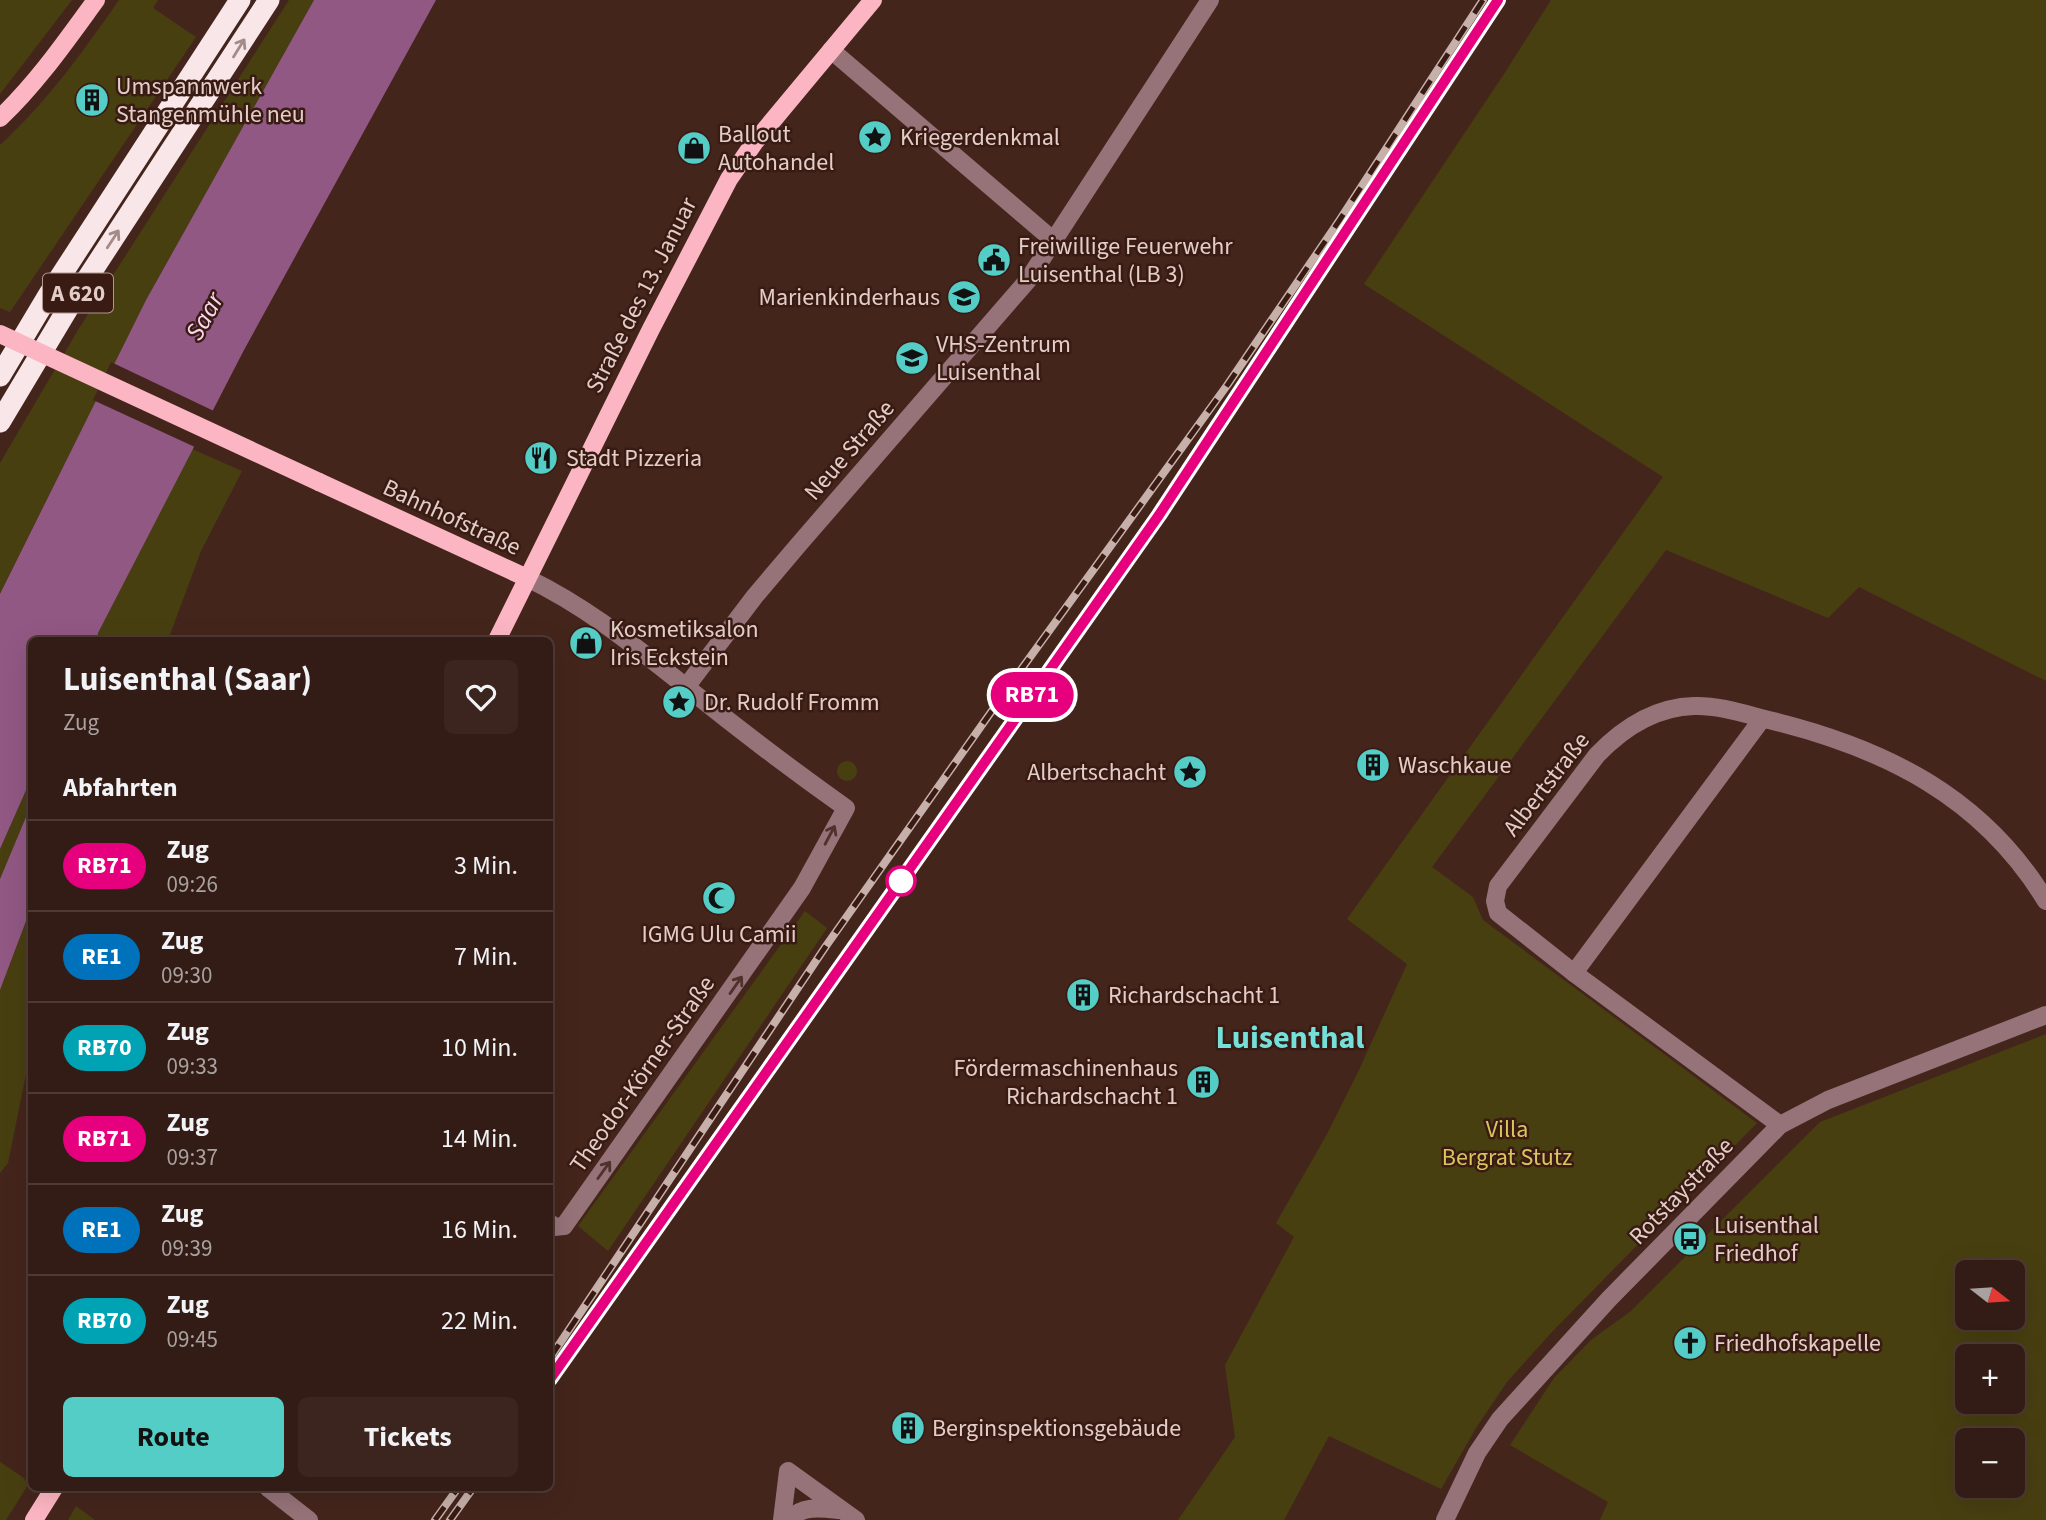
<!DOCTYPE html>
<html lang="de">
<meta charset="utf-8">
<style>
:root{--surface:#331c15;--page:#3b251e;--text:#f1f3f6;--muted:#a9a1a0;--line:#4e3a34;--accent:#54cdc6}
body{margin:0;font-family:"Source Sans 3",sans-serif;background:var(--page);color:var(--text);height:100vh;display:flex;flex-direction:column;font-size:26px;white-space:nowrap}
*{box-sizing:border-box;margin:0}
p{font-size:23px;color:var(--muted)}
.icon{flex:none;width:38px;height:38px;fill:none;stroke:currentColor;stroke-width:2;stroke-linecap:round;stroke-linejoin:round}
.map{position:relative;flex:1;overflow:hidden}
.side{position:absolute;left:28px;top:637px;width:525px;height:854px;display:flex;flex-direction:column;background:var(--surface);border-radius:10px;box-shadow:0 7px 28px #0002,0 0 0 2px var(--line)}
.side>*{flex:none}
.badge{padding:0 14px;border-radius:23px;font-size:24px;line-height:46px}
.needle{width:46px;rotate:107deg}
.controls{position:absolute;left:1955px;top:1260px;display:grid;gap:14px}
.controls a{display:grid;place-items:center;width:70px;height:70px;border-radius:10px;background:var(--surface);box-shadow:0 7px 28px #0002,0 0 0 2px var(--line);font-size:35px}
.map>.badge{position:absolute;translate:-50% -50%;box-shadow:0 0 0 4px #fff}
h2{padding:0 35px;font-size:26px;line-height:63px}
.round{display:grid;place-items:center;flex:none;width:74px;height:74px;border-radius:10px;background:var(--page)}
.headline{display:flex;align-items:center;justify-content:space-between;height:119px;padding:0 35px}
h1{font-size:33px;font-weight:700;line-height:52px}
.cta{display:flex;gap:14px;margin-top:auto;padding:14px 35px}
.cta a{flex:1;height:80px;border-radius:10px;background:var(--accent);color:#111;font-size:28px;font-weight:700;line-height:80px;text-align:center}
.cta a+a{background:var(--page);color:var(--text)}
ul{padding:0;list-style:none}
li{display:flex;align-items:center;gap:21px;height:91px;padding:0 35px;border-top:2px solid var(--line)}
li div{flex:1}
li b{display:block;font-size:26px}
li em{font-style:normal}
li .badge{min-width:77px;font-weight:700;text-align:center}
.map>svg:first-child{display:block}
.green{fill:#483f11;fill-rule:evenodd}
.water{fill:#915884}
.pier{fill:#44251c}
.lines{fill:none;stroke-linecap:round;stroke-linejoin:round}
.minor{stroke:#957379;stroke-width:18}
.major{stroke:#fcb6c3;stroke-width:18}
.highway{stroke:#f8e6e9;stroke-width:21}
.rail-casing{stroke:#c7b0aa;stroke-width:8}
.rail{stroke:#391b13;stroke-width:5;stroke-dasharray:16;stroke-linecap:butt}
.major-bridge{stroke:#fcb6c3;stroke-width:18}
.oneway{stroke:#a28b89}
.oneway2{stroke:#50312c}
.line-casing{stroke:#fff;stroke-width:16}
.line{stroke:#e6007e;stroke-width:10}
.stop-dot{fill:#fff;stroke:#e6007e;stroke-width:3.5}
.labels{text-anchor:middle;stroke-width:5;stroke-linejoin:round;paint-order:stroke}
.shield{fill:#391b13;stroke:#af9891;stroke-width:2}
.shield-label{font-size:23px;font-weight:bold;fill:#e2cdc7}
.poi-label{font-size:24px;fill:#e2cdc7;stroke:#391b13;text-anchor:start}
.street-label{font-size:24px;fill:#e2cdc7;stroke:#391b13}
.park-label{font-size:24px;fill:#dac55c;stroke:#391b13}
.water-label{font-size:26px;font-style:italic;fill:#fad7f0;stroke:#391b13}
.district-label{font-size:32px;font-weight:bold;fill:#75e0d9;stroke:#391b13}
</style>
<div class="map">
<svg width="2046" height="1520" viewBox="0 0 2046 1520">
<rect width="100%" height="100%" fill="#44251c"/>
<g class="green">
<path d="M0 0H72L0 94Z"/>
<path d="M119 0H158L153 8 196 37 10 312 0 308V145C48 101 82 53 119 0Z"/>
<path d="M289 0H314L146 300 0 594V463L78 330Z"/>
<path d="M1551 0H2046V681L1859 587 1828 618 1666 550 1432 867 1473 897 1483 920 1757 1123 1551 1333 1507 1382 1476 1428 1441 1489 1329 1436 1284 1520H1178L1235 1437 1225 1365 1294 1237 1276 1223 1326 1136 1359 1070 1407 964 1347 919 1663 477 1364 284 1504 74Z"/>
<path d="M192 449 242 471 201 551 168 640H97L98 633Z"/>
<circle cx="847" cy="771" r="10"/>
<path d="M31 779V805L0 879V849Z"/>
<path d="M31 908V1050L8 1163 0 1173V990Z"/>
<path d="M805 911 827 928 608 1251 578 1226Z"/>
<path d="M2046 1034V1520H1600L1608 1502 1510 1445 1554 1378 1591 1340 1631 1311 1820 1122ZM2012 1272V1318H1967V1272ZM1967 1356H2012V1402H1967ZM1967 1440H2012V1486H1967Z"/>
<path d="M0 1462 24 1478 28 1485 6 1520H0Z"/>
<path d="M76 1506 95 1520H68Z"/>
</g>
<g class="water">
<path d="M314 0H436L244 350 98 633 97 640H32L31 779 0 849V594L146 300Z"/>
<path d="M31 805V908L0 990V879Z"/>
</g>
<path class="pier" d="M111 362 216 412 197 448 93 400Z"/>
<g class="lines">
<g class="minor">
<path d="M831 50 1054 241"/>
<path d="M527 578C587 607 633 645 685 686 737 728 791 769 846 808L802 888 564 1226 554 1227 550 1223"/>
<path d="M686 687 755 596 800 543 1028 280 1210 0"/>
<path d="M1574 973 1762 719"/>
<path d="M1780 1125 1574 973 1498 913 1495 901 1498 886 1597 755C1623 728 1655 707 1694 706 1720 705 1748 715 1773 721 1886 749 1983 797 2046 901"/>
<path d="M268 1488 309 1520"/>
<path d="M782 1520 788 1471 856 1520"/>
<path d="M789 1520C802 1505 821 1508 839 1510"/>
<path d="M1445 1520 1477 1453 1500 1419 1609 1299 1780 1125 1828 1100 2046 1015"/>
</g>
<g class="major">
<path d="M0 118C37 83 66 41 96 0"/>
<path d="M319 482 527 578"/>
<path d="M497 640 651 329 729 179 754 143 873 0"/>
<path d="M34 1520 54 1488"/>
</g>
<g class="highway">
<path d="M0 376 49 294 240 0"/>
<path d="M0 422 70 305 269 0"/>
</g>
<g class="rail-casing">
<g id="rail">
<path d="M550 1358 826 946 1020 671 1228 384 1339 221 1483 0"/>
<path d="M550 1379 1159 515 1498 0"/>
<path d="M435 1520 458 1488"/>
<path d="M450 1520 473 1488"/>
</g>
</g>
<use href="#rail" class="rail"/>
<path class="major-bridge" d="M0 334 319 482"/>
</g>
<defs><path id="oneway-shaft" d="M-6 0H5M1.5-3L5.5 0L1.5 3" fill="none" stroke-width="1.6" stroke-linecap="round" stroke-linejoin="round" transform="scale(1.75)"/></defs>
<g class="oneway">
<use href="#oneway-shaft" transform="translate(239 48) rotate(-58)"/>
<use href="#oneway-shaft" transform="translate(113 239) rotate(-57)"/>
</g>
<g class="oneway2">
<use href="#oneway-shaft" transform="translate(830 835) rotate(-62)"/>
<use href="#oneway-shaft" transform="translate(736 985) rotate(-55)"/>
<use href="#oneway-shaft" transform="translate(604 1170) rotate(-54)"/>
</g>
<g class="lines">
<g class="line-casing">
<path id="line" d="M550 1379 1159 515 1498 0"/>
</g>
<use href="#line" class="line"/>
</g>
<defs>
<g id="building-disc" transform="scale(1.75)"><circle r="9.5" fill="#54cdc6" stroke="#391b13"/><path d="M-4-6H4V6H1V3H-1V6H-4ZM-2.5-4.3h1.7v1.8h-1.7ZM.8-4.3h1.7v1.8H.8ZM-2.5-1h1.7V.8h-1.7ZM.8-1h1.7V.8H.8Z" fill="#111"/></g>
<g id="sight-disc" transform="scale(1.75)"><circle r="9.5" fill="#54cdc6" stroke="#391b13"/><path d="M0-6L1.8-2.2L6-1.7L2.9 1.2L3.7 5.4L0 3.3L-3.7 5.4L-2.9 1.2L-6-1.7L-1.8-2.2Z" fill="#111"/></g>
<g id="shop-disc" transform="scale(1.75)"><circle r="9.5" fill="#54cdc6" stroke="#391b13"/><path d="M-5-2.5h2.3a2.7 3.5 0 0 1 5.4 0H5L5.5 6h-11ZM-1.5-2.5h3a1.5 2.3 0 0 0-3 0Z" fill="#111"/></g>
<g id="civic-disc" transform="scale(1.75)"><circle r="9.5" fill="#54cdc6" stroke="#391b13"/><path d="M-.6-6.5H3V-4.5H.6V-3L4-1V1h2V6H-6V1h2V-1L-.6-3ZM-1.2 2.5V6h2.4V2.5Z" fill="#111"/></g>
<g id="school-disc" transform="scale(1.75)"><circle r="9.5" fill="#54cdc6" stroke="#391b13"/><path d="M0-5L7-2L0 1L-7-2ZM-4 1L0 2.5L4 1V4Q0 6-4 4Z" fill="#111"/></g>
<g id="university-disc" transform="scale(1.75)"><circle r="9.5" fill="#54cdc6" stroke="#391b13"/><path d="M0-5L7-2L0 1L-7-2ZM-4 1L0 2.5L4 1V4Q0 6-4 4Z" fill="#111"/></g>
<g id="restaurant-disc" transform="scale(1.75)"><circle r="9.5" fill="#54cdc6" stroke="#391b13"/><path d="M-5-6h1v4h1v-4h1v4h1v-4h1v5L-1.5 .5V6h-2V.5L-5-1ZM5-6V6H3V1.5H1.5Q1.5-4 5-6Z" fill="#111"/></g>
<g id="mosque-disc" transform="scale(1.75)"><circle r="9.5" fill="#54cdc6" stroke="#391b13"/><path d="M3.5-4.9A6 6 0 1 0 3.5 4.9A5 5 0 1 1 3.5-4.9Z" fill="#111"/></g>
<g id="bus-disc" transform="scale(1.75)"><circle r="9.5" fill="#54cdc6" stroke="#391b13"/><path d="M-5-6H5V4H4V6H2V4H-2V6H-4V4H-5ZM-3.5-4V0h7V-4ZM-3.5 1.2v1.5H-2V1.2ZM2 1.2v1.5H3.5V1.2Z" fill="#111"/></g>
<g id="church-disc" transform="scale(1.75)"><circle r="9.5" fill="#54cdc6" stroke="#391b13"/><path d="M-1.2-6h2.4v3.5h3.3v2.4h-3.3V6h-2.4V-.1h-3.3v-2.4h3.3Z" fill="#111"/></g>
</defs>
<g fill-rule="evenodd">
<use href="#building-disc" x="92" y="100"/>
<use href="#sight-disc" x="875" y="137"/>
<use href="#shop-disc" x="694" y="148"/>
<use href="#civic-disc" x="994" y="260"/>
<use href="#school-disc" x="964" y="297"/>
<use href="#university-disc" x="912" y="358"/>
<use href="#restaurant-disc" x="541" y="458"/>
<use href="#shop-disc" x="586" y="643"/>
<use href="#sight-disc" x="679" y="702"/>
<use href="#building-disc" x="1373" y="765"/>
<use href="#sight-disc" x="1190" y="772"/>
<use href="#mosque-disc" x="719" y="898"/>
<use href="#building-disc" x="1083" y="995"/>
<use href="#building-disc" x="1203" y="1082"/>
<use href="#bus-disc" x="1690" y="1239"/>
<use href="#church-disc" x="1690" y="1343"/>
<use href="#building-disc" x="908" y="1428"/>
</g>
<circle class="stop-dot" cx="901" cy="881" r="14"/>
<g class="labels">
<rect class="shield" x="43" y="273.5" width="70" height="39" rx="5"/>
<g class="shield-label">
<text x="78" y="301">A 620</text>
</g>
<g class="poi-label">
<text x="116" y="94">Umspannwerk<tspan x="116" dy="28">Stangenmühle neu</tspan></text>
<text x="718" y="142">Ballout<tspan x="718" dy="28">Autohandel</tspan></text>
<text x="900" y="145">Kriegerdenkmal</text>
<text x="1018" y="254">Freiwillige Feuerwehr<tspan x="1018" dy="28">Luisenthal (LB 3)</tspan></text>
<text x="940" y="305" text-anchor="end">Marienkinderhaus</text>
<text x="936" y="352">VHS-Zentrum<tspan x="936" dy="28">Luisenthal</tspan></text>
<text x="566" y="466">Stadt Pizzeria</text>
<text x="610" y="637">Kosmetiksalon<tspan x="610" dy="28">Iris Eckstein</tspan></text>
<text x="704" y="710">Dr. Rudolf Fromm</text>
<text x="1398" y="773">Waschkaue</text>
<text x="1166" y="780" text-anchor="end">Albertschacht</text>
<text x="719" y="942" text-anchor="middle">IGMG Ulu Camii</text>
<text x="1108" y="1003">Richardschacht 1</text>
<text x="1178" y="1076" text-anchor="end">Fördermaschinenhaus<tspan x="1178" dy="28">Richardschacht 1</tspan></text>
<text x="1714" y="1233">Luisenthal<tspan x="1714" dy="28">Friedhof</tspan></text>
<text x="1714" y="1351">Friedhofskapelle</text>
<text x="932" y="1436">Berginspektionsgebäude</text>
</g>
<g class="street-label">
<text transform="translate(641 295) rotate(-63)" y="8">Straße des 13. Januar</text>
<text transform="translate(849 450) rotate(-49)" y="8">Neue Straße</text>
<text transform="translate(452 517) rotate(25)" y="8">Bahnhofstraße</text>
<text transform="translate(1546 784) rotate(-52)" y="8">Albertstraße</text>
<text transform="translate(642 1074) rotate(-55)" y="8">Theodor-Körner-Straße</text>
<text transform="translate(1681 1191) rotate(-46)" y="8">Rotstaystraße</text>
</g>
<g class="park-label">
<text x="1507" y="1137">Villa<tspan x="1507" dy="28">Bergrat Stutz</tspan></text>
</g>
<g class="water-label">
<text transform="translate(204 316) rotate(-61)" y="9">Saar</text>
</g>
<g class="district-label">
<text x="1290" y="1048">Luisenthal</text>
</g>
</g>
</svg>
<div class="controls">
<a><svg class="needle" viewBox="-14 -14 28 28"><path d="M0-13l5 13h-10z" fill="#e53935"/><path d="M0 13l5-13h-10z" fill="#a9a1a0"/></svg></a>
<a>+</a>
<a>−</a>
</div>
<b class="badge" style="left:1032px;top:695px;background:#e6007e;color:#fff">RB71</b>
<section class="side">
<div class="headline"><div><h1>Luisenthal (Saar)</h1><p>Zug</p></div><a class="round"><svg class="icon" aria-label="heart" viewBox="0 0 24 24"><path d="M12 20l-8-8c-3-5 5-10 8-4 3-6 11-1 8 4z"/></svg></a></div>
<h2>Abfahrten</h2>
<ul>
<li><span class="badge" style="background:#e6007e;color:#fff">RB71</span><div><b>Zug</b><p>09:26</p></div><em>3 Min.</em></li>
<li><span class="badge" style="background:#0072bc;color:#fff">RE1</span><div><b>Zug</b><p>09:30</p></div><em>7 Min.</em></li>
<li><span class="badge" style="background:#00a3b4;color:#fff">RB70</span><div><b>Zug</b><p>09:33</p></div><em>10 Min.</em></li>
<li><span class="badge" style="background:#e6007e;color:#fff">RB71</span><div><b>Zug</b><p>09:37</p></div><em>14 Min.</em></li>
<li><span class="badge" style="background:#0072bc;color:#fff">RE1</span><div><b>Zug</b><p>09:39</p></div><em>16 Min.</em></li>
<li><span class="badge" style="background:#00a3b4;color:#fff">RB70</span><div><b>Zug</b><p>09:45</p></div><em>22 Min.</em></li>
</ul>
<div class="cta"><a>Route</a><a>Tickets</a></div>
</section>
</div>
